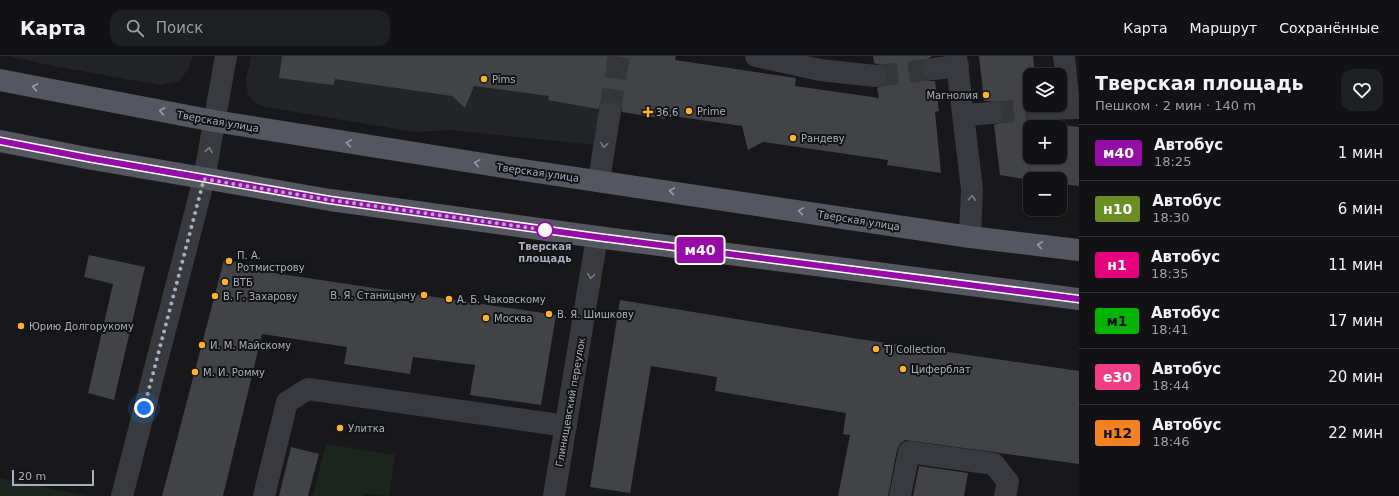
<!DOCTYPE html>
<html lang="ru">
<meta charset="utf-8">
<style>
:root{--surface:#121214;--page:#1f2022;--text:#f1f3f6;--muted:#9c9ea0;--line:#313234}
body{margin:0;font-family:"DejaVu Sans",sans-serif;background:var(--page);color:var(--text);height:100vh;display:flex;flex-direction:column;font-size:15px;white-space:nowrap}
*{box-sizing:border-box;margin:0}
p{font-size:13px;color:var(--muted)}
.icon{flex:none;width:22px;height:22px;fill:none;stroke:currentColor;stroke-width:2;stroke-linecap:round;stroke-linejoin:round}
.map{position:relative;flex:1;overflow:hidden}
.side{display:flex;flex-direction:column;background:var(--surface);width:320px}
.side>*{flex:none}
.badge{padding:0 8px;border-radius:3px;font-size:14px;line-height:26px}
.buttons{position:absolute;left:1023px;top:12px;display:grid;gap:8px}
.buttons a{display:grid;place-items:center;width:44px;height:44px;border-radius:8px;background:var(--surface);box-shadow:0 1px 3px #0004,0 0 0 1px var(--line);font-size:20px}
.scale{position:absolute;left:12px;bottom:10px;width:82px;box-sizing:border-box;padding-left:4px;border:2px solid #a8afbb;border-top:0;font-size:11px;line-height:14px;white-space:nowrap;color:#a8afbb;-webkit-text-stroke:3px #131315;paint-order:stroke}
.you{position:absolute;width:20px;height:20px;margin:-10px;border:3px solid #fff;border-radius:50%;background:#1a73e8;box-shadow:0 0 0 6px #1a73e833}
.map>.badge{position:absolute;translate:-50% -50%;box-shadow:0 0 0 2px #fff}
.round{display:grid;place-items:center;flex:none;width:42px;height:42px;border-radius:12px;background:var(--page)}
.headline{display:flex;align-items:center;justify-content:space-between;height:68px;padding:0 16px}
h1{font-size:19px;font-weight:600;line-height:30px}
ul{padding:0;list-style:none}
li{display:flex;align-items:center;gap:12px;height:56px;padding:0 16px;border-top:1px solid var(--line)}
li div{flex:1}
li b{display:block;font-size:15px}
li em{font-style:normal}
li .badge{min-width:44px;font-weight:700;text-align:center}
header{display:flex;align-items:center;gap:24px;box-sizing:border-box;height:56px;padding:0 20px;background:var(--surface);border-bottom:1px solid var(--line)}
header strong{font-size:19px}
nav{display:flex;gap:22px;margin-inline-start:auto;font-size:14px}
.search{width:280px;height:36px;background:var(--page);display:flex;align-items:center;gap:10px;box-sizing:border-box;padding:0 14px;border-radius:12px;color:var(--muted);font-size:15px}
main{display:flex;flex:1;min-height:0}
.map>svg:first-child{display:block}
.built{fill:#232427}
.green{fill:#1d261e}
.building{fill:#414347;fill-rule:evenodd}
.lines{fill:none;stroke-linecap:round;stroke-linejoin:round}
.minor-tunnel{stroke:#35363a;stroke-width:22;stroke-dasharray:22 11;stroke-linecap:butt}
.minor{stroke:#383a40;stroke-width:22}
.major{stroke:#54575f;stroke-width:22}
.oneway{stroke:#979da9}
.oneway2{stroke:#767a84}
.line-casing{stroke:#fff;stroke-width:9}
.line{stroke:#960ca7;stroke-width:6}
.walk{stroke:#a8afbb;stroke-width:4;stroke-dasharray:0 7.2}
.poi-dot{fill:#ffb22b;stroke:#131315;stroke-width:1.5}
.stop-dot{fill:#fff;stroke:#960ca7;stroke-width:2}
.labels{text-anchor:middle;stroke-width:4;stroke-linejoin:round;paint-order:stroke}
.poi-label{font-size:10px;fill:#a8afbb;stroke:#131315;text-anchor:start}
.street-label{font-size:10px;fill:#a8afbb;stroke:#131315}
.stop-label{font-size:10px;font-weight:bold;fill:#a8afbb;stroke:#131315}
</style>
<header>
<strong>Карта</strong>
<div class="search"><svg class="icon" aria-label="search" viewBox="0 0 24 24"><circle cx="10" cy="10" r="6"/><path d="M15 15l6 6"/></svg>Поиск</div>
<nav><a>Карта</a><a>Маршрут</a><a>Сохранённые</a></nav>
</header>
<main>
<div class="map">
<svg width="1079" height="440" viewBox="0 0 1079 440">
<rect width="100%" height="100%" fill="#18181a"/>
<g class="built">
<path d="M8 0H193L189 12 179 25 161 29 53 10Z"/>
<path d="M251 0H608L595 89 450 74 414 76 265 51 255 47 248 39 246 24Z"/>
</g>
<g class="green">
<path d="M326 388 395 399 389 440 364 437 363 440H313Z"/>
<path d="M0 422 87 440H0Z"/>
</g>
<g class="building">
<path d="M282 0H676L675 4 796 22 795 30 879 42 877 32 886 28 888 21 887 15 884 10 874 7 873 0H932L923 8 922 14 924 21 930 25H935L939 55 935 56 941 117 887 109 888 104 763 86 748 94 742 70 666 59 665 63 622 56 621 50 618 46 612 43H606L601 47 598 53 548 44 549 40 474 30 465 52 452 40 335 23 333 29 279 22Z"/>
<path d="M979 0H1033L1035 19H1030V44L1026 53 1027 59 1032 64 1039 66 1079 71V130L1060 128V123L1030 124 1000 119 994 69 999 67 1003 63 1004 56 1003 50 998 46 984 45ZM1030 71H1060V101H1030Z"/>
<path d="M89 199 145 211 114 344 88 337 113 228 84 221Z"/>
<path d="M224 204 268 211 267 216 556 259 541 349 470 339 475 309 413 301 410 318 344 308 347 291 262 278 223 440H162Z"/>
<path d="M620 244 859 283 1079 315V408L905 384 900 388 897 394 888 440H838L850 379 843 378 846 357 715 335 717 321 651 310 630 437 590 431Z"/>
<path d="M291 391 319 398 308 440H279Z"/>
<path d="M919 410 968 417 964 440H913Z"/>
</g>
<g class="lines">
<g class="minor-tunnel">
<path d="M876 20 934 13"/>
<path d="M610 55 619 0"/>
<path d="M992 57 1038 53"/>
</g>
<g class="minor">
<path d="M756 0 820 14 876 20"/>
<path d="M956 0 972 133 970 181"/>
<path d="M1064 0 1069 51"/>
<path d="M934 13 958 10"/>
<path d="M1038 53 1079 52"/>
<path d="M964 59 992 57"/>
<path d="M599 124 610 55"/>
<path d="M122 440 204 123 226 0"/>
<path d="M264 440 287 346 308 333 566 370"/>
<path d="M554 440 597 181"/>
<path d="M900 440 909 396 994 408 1008 426 1005 440"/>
</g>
<g class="major">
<path d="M0 24 214 65 503 111 970 181 1079 194"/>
<path d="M0 85 87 102 330 144 597 181 1079 243"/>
</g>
</g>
<defs><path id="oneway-chevron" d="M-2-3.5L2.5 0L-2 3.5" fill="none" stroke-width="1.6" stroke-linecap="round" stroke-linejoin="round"/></defs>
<g class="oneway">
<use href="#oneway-chevron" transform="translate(35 31) rotate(-169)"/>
<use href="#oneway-chevron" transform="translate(162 55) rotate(-169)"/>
<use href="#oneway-chevron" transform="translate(349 87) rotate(-171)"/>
<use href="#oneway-chevron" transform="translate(477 107) rotate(-171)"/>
<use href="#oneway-chevron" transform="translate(672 135) rotate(-171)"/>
<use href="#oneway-chevron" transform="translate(801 155) rotate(-171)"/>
<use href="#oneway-chevron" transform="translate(1040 189) rotate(-173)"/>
</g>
<g class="oneway2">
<use href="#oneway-chevron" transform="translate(604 89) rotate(99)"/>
<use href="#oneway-chevron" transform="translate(209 94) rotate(-79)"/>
<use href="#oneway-chevron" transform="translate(972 142) rotate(-87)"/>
<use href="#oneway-chevron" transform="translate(591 220) rotate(98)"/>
</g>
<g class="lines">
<g class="line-casing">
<path id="line" d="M0 85 88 102 330 144 597 181 1079 243"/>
</g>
<use href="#line" class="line"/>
<path class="walk" d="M144 352 204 123 330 144 545 174"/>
</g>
<g class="poi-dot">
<circle cx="484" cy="23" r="4"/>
<circle cx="986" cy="39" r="4"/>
<circle cx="689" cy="55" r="4"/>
<path d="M646 50h4v4h4v4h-4v4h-4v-4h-4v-4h4z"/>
<circle cx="793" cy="82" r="4"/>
<circle cx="229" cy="205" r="4"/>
<circle cx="225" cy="226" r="4"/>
<circle cx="424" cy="239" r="4"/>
<circle cx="215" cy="240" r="4"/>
<circle cx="449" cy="243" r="4"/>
<circle cx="549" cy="258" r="4"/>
<circle cx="486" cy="262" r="4"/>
<circle cx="21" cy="270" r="4"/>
<circle cx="202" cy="289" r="4"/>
<circle cx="876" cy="293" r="4"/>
<circle cx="903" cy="313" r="4"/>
<circle cx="195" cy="316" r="4"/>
<circle cx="340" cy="372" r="4"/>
</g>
<circle class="stop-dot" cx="545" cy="174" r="8"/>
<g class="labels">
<g class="poi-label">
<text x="492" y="27">Pims</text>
<text x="978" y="43" text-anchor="end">Магнолия</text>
<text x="697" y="59">Prime</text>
<text x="656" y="60">36,6</text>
<text x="801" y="86">Рандеву</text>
<text x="237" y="203">П. А.<tspan x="237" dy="12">Ротмистрову</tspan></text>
<text x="233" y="230">ВТБ</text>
<text x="416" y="243" text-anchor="end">В. Я. Станицыну</text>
<text x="223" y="244">В. Г. Захарову</text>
<text x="457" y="247">А. Б. Чаковскому</text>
<text x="557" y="262">В. Я. Шишкову</text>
<text x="494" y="266">Москва</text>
<text x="29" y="274">Юрию Долгорукому</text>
<text x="210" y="293">И. М. Майскому</text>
<text x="884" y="297">TJ Collection</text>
<text x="911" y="317">Циферблат</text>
<text x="203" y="320">М. И. Ромму</text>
<text x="348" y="376">Улитка</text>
</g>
<g class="street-label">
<text transform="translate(218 65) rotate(10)" y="4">Тверская улица</text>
<text transform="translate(538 116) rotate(8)" y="4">Тверская улица</text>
<text transform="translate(859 164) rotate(9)" y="4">Тверская улица</text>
<text transform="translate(570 346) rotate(-80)" y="4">Глинищевский переулок</text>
</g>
<g class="stop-label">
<text x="545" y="194">Тверская<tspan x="545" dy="12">площадь</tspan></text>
</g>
</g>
</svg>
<div class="buttons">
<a><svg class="icon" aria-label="layers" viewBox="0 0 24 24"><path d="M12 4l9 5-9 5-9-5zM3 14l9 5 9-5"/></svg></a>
<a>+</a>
<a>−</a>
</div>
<div class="scale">20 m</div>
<div class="you" style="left:144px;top:352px"></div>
<b class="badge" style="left:700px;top:194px;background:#960ca7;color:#fff">м40</b>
</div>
<section class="side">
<div class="headline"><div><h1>Тверская площадь</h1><p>Пешком · 2 мин · 140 m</p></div><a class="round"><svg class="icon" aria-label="heart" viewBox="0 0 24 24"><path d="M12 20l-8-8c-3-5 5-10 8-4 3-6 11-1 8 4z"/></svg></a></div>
<ul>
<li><span class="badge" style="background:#960ca7;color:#fff">м40</span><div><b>Автобус</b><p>18:25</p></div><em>1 мин</em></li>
<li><span class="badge" style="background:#6b8e23;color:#fff">н10</span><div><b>Автобус</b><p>18:30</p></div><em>6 мин</em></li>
<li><span class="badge" style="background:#e6007e;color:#fff">н1</span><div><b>Автобус</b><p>18:35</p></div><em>11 мин</em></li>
<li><span class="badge" style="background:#01b400;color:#111">м1</span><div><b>Автобус</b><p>18:41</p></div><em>17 мин</em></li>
<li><span class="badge" style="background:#f13d84;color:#fff">е30</span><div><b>Автобус</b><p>18:44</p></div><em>20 мин</em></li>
<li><span class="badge" style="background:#f58220;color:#111">н12</span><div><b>Автобус</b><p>18:46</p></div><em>22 мин</em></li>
</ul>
</section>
</main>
